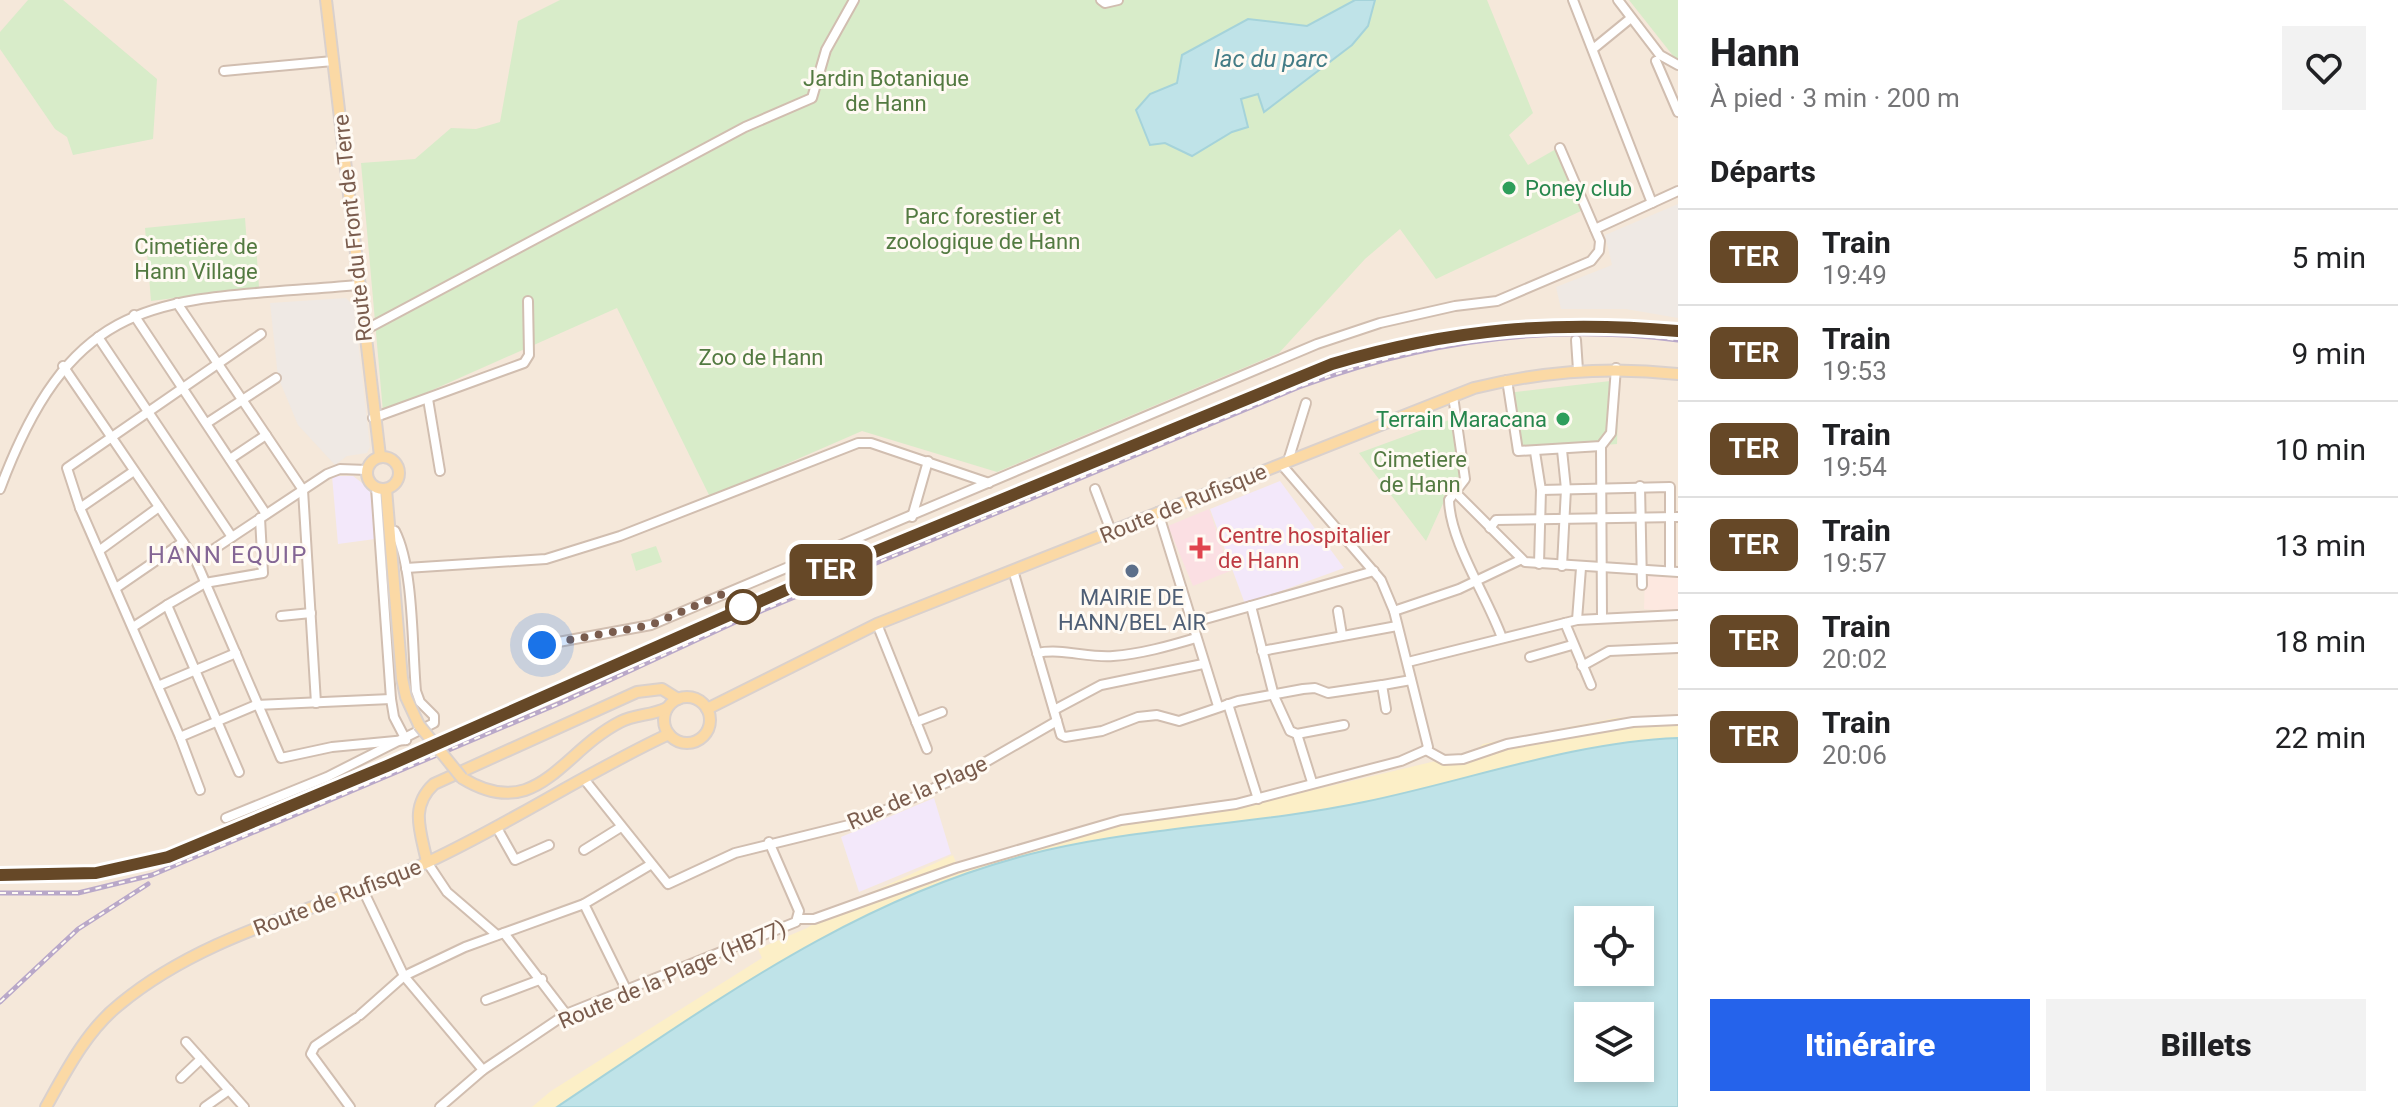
<!DOCTYPE html>
<html lang="fr">
<meta charset="utf-8">
<style>
:root{--surface:#fff;--page:#f2f2f2;--text:#202124;--muted:#757577;--line:#e0e0e0;--accent:#2563eb}
body{margin:0;font-family:Roboto,sans-serif;background:var(--page);color:var(--text);height:100vh;display:flex;flex-direction:column;font-size:30px;white-space:nowrap}
*{box-sizing:border-box;margin:0}
p{font-size:26px;color:var(--muted)}
.icon{flex:none;width:44px;height:44px;fill:none;stroke:currentColor;stroke-width:2;stroke-linecap:round;stroke-linejoin:round}
.map{position:relative;flex:1;overflow:hidden}
.drawer{display:flex;flex-direction:column;background:var(--surface);width:720px}
.drawer>*{flex:none}
.badge{padding:0 16px;border-radius:12px;font-size:28px;line-height:52px}
.buttons{position:absolute;left:1574px;top:906px;display:grid;gap:16px}
.buttons a{display:grid;place-items:center;width:80px;height:80px;border-radius:0px;background:var(--surface);box-shadow:0 4px 12px #0003;font-size:40px}
.you{position:absolute;width:40px;height:40px;margin:-20px;border:6px solid #fff;border-radius:50%;background:#1a73e8;box-shadow:0 0 0 12px #1a73e833}
.map>.badge{position:absolute;translate:-50% -50%;box-shadow:0 0 0 4px #fff}
h2{padding:0 32px;font-size:30px;line-height:72px}
.round{display:grid;place-items:center;flex:none;width:84px;height:84px;border-radius:0px;background:var(--page)}
.overview{display:flex;align-items:center;justify-content:space-between;height:136px;padding:0 32px}
h1{font-size:38px;font-weight:800;line-height:60px}
.primary-button{display:flex;gap:16px;margin-top:auto;padding:16px 32px}
.primary-button a{flex:1;height:92px;border-radius:0px;background:var(--accent);color:#fff;font-size:32px;font-weight:800;line-height:92px;text-align:center}
.primary-button a+a{background:var(--page);color:var(--text)}
ul{padding:0;list-style:none}
li{display:flex;align-items:center;gap:24px;height:96px;padding:0 32px;border-top:2px solid var(--line)}
li div{flex:1}
li b{display:block;font-size:30px}
li em{font-style:normal}
li .badge{min-width:88px;font-weight:700;text-align:center}
main{display:flex;flex:1;min-height:0}
.map>svg:first-child{display:block}
.residential{fill:#f5e8da}
.commercial{fill:#fde8e0}
.industrial{fill:#efe9e4}
.education{fill:#f3e8fa}
.medical{fill:#fbdfe3}
.green{fill:#d8ecc9}
.sand{fill:#fcefc7}
.water{fill:#bfe3e8;stroke:#a5d3da;stroke-width:2;fill-rule:evenodd}
.lines{fill:none;stroke-linecap:round;stroke-linejoin:round}
.minor-casing{stroke:#d1beb0;stroke-width:12}
.major-casing{stroke:#dad1cd;stroke-width:14}
.minor{stroke:#fff;stroke-width:8}
.major{stroke:#fbd9a5;stroke-width:10}
.rail-casing{stroke:#b9a8c9;stroke-width:5}
.rail{stroke:#fffaf3;stroke-width:2;stroke-dasharray:6;stroke-linecap:butt}
.major-bridge-casing{stroke:#dad1cd;stroke-width:14;stroke-linecap:butt}
.major-bridge{stroke:#fbd9a5;stroke-width:10}
.line-casing{stroke:#fff;stroke-width:18}
.line{stroke:#664827;stroke-width:12}
.walk{stroke:#7a5c4d;stroke-width:8;stroke-dasharray:0 14.4}
.leisure-dot{fill:#2e9e5b;stroke:#fffaf3;stroke-width:3}
.health-dot{fill:#e0444e;stroke:#fffaf3;stroke-width:3}
.service-dot{fill:#5c6f8a;stroke:#fffaf3;stroke-width:3}
.stop-dot{fill:#fff;stroke:#664827;stroke-width:4}
.labels{text-anchor:middle;stroke-width:6;stroke-linejoin:round;paint-order:stroke}
.park-label{font-size:22px;fill:#537a41;stroke:#fffaf3}
.leisure-label{font-size:22px;fill:#27864d;stroke:#fffaf3;text-anchor:start}
.street-label{font-size:22px;fill:#7a5c4d;stroke:#fffaf3}
.health-label{font-size:22px;fill:#be3a42;stroke:#fffaf3;text-anchor:start}
.service-label{font-size:22px;fill:#4e5e75;stroke:#fffaf3}
.water-label{font-size:24px;font-style:italic;fill:#437c86;stroke:#fffaf3}
.neighbourhood-label{font-size:24px;letter-spacing:2px;fill:#846695;stroke:#fffaf3}
</style>
<main>
<div class="map">
<svg width="1678" height="1107" viewBox="0 0 1678 1107">
<rect width="100%" height="100%" fill="#fdf6ec"/>
<path class="residential" d="M0 0H1678V738L1582 751 860 915 557 1107H0Z"/>
<path class="commercial" d="M1645 573 1678 575V612L1644 609Z"/>
<g class="industrial">
<path d="M1678 204V318L1626 309H1561L1556 287 1612 265 1605 235Z"/>
<path d="M346 298 354 306 370 447 367 453 347 456 335 465 298 425 278 377 270 303Z"/>
</g>
<g class="education">
<path d="M332 476H353L370 489 375 539 338 544Z"/>
<path d="M1280 481 1344 568 1245 604 1210 509Z"/>
<path d="M934 798 951 854 859 892 841 837Z"/>
</g>
<path class="medical" d="M1209 509 1230 571 1193 586 1168 526Z"/>
<g class="green">
<path d="M28 0H63L157 79 153 139 73 155 67 137 55 129 0 49V32Z"/>
<path d="M560 0H1487L1533 113 1509 135 1528 165 1556 149 1581 211 1436 279 1400 229 1365 259 1279 353 997 472 862 431 710 497 617 308 383 412 361 163 415 159 451 128 476 129 500 122 518 21Z"/>
<path d="M1629 0H1678V62Z"/>
<path d="M245 218 247 245H256L259 287 151 301 145 228Z"/>
<path d="M1619 380 1617 444 1512 453 1507 393Z"/>
<path d="M1452 419 1464 477 1446 497 1426 541 1359 453Z"/>
<path d="M656 546 662 562 636 571 631 554Z"/>
</g>
<path class="sand" d="M1678 717V738C1572 742 1467 781 1364 802 1260 824 1151 826 1047 850 861 893 713 1003 557 1107H532L551 1091 762 958 758 949 807 928 841 906 953 855 957 865 1141 821 1241 807 1474 752 1483 744 1616 718Z"/>
<g class="water">
<path d="M1355 0H1375L1368 26 1352 45 1264 112 1258 94 1241 99 1248 127 1232 132 1192 156 1165 143 1150 145 1136 110 1150 94 1177 83 1182 55 1248 19 1307 26Z"/>
<path d="M1678 738V1107H557C713 1003 861 893 1047 850 1151 826 1260 824 1364 802 1467 781 1572 742 1678 738ZM1640 920V972H1588V920ZM1640 1016V1068H1588V1016Z"/>
</g>
<g class="lines">
<g class="minor-casing">
<g id="minor">
<path d="M1101 0 1105 3 1118 0"/>
<path d="M1573 0 1652 203"/>
<path d="M1618 0 1660 55 1678 65"/>
<path d="M1593 49 1631 18"/>
<path d="M1656 61 1678 112"/>
<path d="M224 71 333 61"/>
<path d="M1595 229 1678 191"/>
<path d="M177 303 303 490 316 703"/>
<path d="M134 315 266 514"/>
<path d="M363 331 745 127 812 98 826 50 854 0"/>
<path d="M98 337 232 537"/>
<path d="M1576 340 1578 370"/>
<path d="M63 366 196 561 281 758 332 747 406 740"/>
<path d="M1507 380 1518 451 1601 446 1611 433 1616 368"/>
<path d="M1453 396 1465 479 1449 500C1450 542 1487 596 1502 638"/>
<path d="M428 399 440 471"/>
<path d="M373 418 524 363 529 355 528 301"/>
<path d="M207 423 276 378"/>
<path d="M1601 446 1602 616"/>
<path d="M1535 452 1541 490 1539 564"/>
<path d="M230 459 266 435"/>
<path d="M1288 461 1306 403"/>
<path d="M1640 486 1642 585"/>
<path d="M376 487 391 699 394 717 406 740"/>
<path d="M0 489C77 283 166 302 358 285"/>
<path d="M1095 489 1111 531"/>
<path d="M1541 490 1670 487V571"/>
<path d="M1454 491 1525 562 1678 572"/>
<path d="M80 508 134 471"/>
<path d="M1158 512 1218 706"/>
<path d="M912 517 928 461"/>
<path d="M1490 528 1496 520 1678 517"/>
<path d="M100 550 159 507"/>
<path d="M196 561 327 474 340 469 367 470"/>
<path d="M1562 566 1566 489 1562 450"/>
<path d="M406 568 546 559 620 536 858 443H871L989 483"/>
<path d="M1013 570 1061 735 1065 737 1102 731 1138 717 1157 715 1179 721 1238 701 1303 689 1315 688 1328 693 1382 685 1386 709"/>
<path d="M116 588 183 542"/>
<path d="M1251 606 1274 696 1290 731 1297 734 1344 725"/>
<path d="M1338 611 1342 635"/>
<path d="M1394 611 1459 589 1520 560"/>
<path d="M281 616 311 613"/>
<path d="M1577 620 1581 568"/>
<path d="M1191 623 1374 571"/>
<path d="M1565 623 1591 685"/>
<path d="M877 624 927 749"/>
<path d="M133 627 167 605"/>
<path d="M542 645 651 625 1317 344 1380 323 1455 306 1497 301 1591 261 1599 251 1600 241 1560 148"/>
<path d="M1262 651 1397 626"/>
<path d="M1037 653C1063 648 1087 658 1113 656 1141 654 1169 646 1196 638"/>
<path d="M1530 657 1572 645"/>
<path d="M1408 662 1577 620 1678 615"/>
<path d="M1582 666 1609 651 1678 648"/>
<path d="M1383 685 1411 680"/>
<path d="M158 686 236 653"/>
<path d="M1228 704 1258 799"/>
<path d="M1054 710 1101 685 1203 664"/>
<path d="M916 722 942 712"/>
<path d="M1297 734 1312 782"/>
<path d="M180 737 256 705 391 699"/>
<path d="M1426 750 1444 760 1463 759 1507 744 1633 722 1678 720"/>
<path d="M239 772 167 605 205 583 263 573 260 518"/>
<path d="M584 779 668 884 735 853 857 823 963 775 1057 721"/>
<path d="M200 790 180 737 80 508 67 468 261 334"/>
<path d="M226 818 327 777 434 723V716L420 702 416 691C412 648 414 568 395 531L389 530"/>
<path d="M497 828 515 860 549 845"/>
<path d="M584 850 621 827"/>
<path d="M427 862 447 892 497 935"/>
<path d="M363 890 404 976 483 1070"/>
<path d="M584 904 627 991"/>
<path d="M798 919H814L956 868 1121 820 1236 804 1401 761 1426 750 1428 747 1394 611 1381 580 1281 464"/>
<path d="M504 933 566 1014"/>
<path d="M486 1000 542 979"/>
<path d="M360 1015 404 976 465 947 584 904 650 865"/>
<path d="M186 1042 244 1107"/>
<path d="M181 1078 201 1059"/>
<path d="M205 1107 229 1090"/>
<path d="M350 1107 311 1054 315 1046 356 1018"/>
<path d="M440 1107 483 1070 566 1014 796 922 799 911 769 842"/>
</g>
</g>
<g class="major-casing">
<g id="major">
<path d="M326 0 380 456"/>
<circle cx="383" cy="473" r="16"/>
<path d="M386 489 402 678 406 697 419 725"/>
<circle cx="687" cy="720" r="23"/>
<path d="M707 709 877 624 1474 388C1543 371 1608 366 1678 374"/>
<path d="M462 778C537 824 561 752 620 722 635 714 651 716 667 708"/>
<path d="M427 862C421 832 409 807 434 784L637 692 662 689 678 699"/>
<path d="M46 1107C66 1071 87 1030 120 1004 208 931 326 909 428 862 510 824 587 772 669 734"/>
</g>
</g>
<use href="#minor" class="minor"/>
<use href="#major" class="major"/>
<g class="rail-casing">
<g id="rail">
<path d="M159 854 243 823 587 675 836 563 1331 359C1420 333 1509 318 1602 322"/>
<path d="M0 875 96 873 174 855"/>
<path d="M0 893H78L152 875 560 703 744 618 1299 387C1422 341 1547 323 1678 340"/>
<path d="M0 1002 78 929 148 884"/>
</g>
</g>
<use href="#rail" class="rail"/>
<g class="major-bridge-casing">
<path id="major-bridge" d="M419 725 462 778"/>
</g>
<use href="#major-bridge" class="major-bridge"/>
</g>
<g class="lines">
<g class="line-casing">
<path id="line" d="M0 875 96 873 168 857 387 766 838 567 1332 364C1451 329 1555 320 1678 331"/>
</g>
<use href="#line" class="line"/>
<path class="walk" d="M542 645 651 625 725 593 743 607"/>
</g>
<g class="leisure-dot">
<circle cx="1509" cy="188" r="8"/>
<circle cx="1563" cy="419" r="8"/>
</g>
<path class="health-dot" d="M1196 536h8v8h8v8h-8v8h-8v-8h-8v-8h8z"/>
<circle class="service-dot" cx="1132" cy="571" r="8"/>
<circle class="stop-dot" cx="743" cy="607" r="16"/>
<g class="labels">
<g class="park-label">
<text x="886" y="86">Jardin Botanique<tspan x="886" dy="25">de Hann</tspan></text>
<text x="983" y="224">Parc forestier et<tspan x="983" dy="25">zoologique de Hann</tspan></text>
<text x="196" y="254">Cimetière de<tspan x="196" dy="25">Hann Village</tspan></text>
<text x="761" y="365">Zoo de Hann</text>
<text x="1420" y="467">Cimetiere<tspan x="1420" dy="25">de Hann</tspan></text>
</g>
<g class="leisure-label">
<text x="1525" y="196">Poney club</text>
<text x="1547" y="427" text-anchor="end">Terrain Maracana</text>
</g>
<g class="street-label">
<text transform="translate(352 228) rotate(-96)" y="8">Route du Front de Terre</text>
<text transform="translate(1183 503) rotate(-22)" y="8">Route de Rufisque</text>
<text transform="translate(917 792) rotate(-24)" y="8">Rue de la Plage</text>
<text transform="translate(337 897) rotate(-21)" y="8">Route de Rufisque</text>
<text transform="translate(672 974) rotate(-23)" y="8">Route de la Plage (HB77)</text>
</g>
<g class="health-label">
<text x="1218" y="543">Centre hospitalier<tspan x="1218" dy="25">de Hann</tspan></text>
</g>
<g class="service-label">
<text x="1132" y="605">MAIRIE DE<tspan x="1132" dy="25">HANN/BEL AIR</tspan></text>
</g>
<g class="water-label">
<text x="1271" y="67">lac du parc</text>
</g>
<g class="neighbourhood-label">
<text x="228" y="563">HANN EQUIP</text>
</g>
</g>
</svg>
<div class="buttons">
<a><svg class="icon" aria-label="locate" viewBox="0 0 24 24"><circle cx="12" cy="12" r="6"/><path d="M12 2v4M12 18v4M2 12h4M18 12h4"/></svg></a>
<a><svg class="icon" aria-label="layers" viewBox="0 0 24 24"><path d="M12 4l9 5-9 5-9-5zM3 14l9 5 9-5"/></svg></a>
</div>
<div class="you" style="left:542px;top:645px"></div>
<b class="badge" style="left:831px;top:570px;background:#664827;color:#fff">TER</b>
</div>
<section class="drawer">
<div class="overview"><div><h1>Hann</h1><p>À pied · 3 min · 200 m</p></div><a class="round"><svg class="icon" aria-label="heart" viewBox="0 0 24 24"><path d="M12 20l-8-8c-3-5 5-10 8-4 3-6 11-1 8 4z"/></svg></a></div>
<h2>Départs</h2>
<ul>
<li><span class="badge" style="background:#664827;color:#fff">TER</span><div><b>Train</b><p>19:49</p></div><em>5 min</em></li>
<li><span class="badge" style="background:#664827;color:#fff">TER</span><div><b>Train</b><p>19:53</p></div><em>9 min</em></li>
<li><span class="badge" style="background:#664827;color:#fff">TER</span><div><b>Train</b><p>19:54</p></div><em>10 min</em></li>
<li><span class="badge" style="background:#664827;color:#fff">TER</span><div><b>Train</b><p>19:57</p></div><em>13 min</em></li>
<li><span class="badge" style="background:#664827;color:#fff">TER</span><div><b>Train</b><p>20:02</p></div><em>18 min</em></li>
<li><span class="badge" style="background:#664827;color:#fff">TER</span><div><b>Train</b><p>20:06</p></div><em>22 min</em></li>
</ul>
<div class="primary-button"><a>Itinéraire</a><a>Billets</a></div>
</section>
</main>
